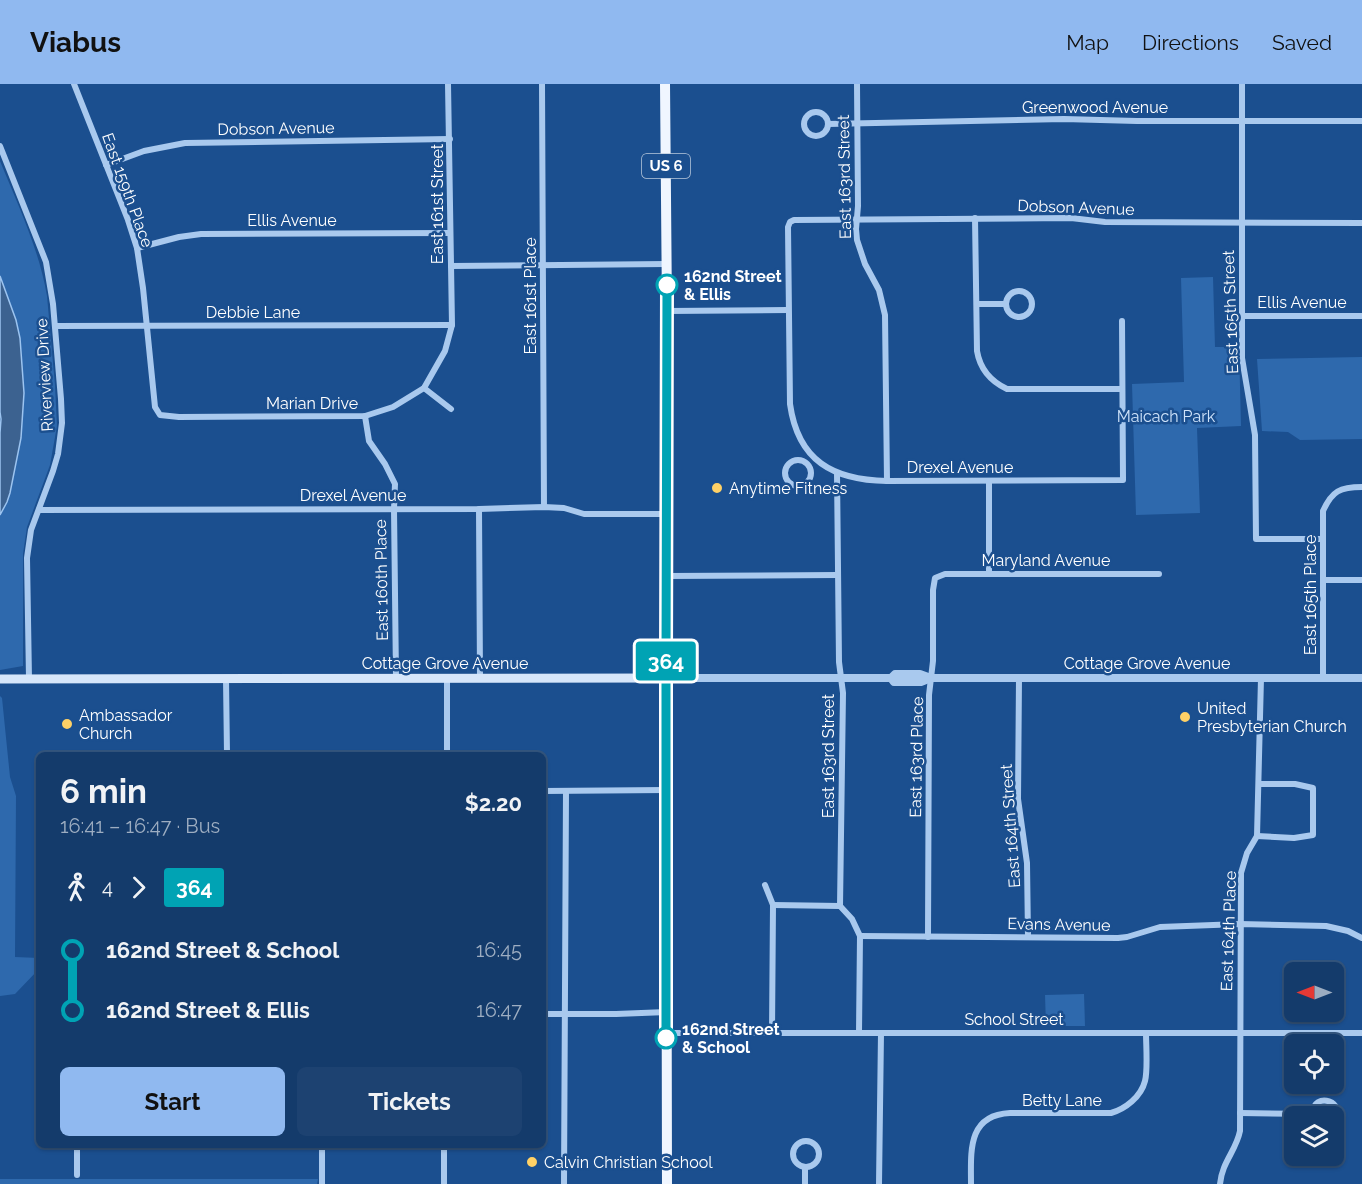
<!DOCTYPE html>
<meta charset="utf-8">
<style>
:root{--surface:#143b6b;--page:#1d4271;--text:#f1f3f6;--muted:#9dadc1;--line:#33557e;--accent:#90b9f0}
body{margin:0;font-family:Raleway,sans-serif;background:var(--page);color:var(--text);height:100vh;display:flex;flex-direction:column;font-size:22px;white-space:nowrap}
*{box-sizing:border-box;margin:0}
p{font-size:20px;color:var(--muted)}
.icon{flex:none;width:33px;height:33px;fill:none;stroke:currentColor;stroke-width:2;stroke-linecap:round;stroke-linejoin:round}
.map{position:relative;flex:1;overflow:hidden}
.side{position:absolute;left:36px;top:668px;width:510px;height:396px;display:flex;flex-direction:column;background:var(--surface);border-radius:9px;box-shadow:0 2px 4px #0004,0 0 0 2px var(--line)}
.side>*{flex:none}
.badge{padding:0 12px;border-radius:4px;font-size:21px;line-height:39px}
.needle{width:39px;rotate:270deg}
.fabs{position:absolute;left:1284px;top:878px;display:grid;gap:12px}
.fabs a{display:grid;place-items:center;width:60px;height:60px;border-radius:9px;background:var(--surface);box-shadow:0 2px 4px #0004,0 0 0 2px var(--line);font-size:30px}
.map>.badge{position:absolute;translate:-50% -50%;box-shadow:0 0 0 3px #fff}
.legs{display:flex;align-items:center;gap:9px;height:66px;padding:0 24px;font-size:20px}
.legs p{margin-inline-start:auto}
.head{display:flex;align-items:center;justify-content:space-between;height:102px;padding:0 24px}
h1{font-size:33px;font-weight:700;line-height:45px}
.primary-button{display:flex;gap:12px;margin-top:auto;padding:12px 24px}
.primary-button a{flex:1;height:69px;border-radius:9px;background:var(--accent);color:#111;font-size:24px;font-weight:700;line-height:69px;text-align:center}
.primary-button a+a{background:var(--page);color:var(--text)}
ul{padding:0 24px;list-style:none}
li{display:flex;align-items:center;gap:21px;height:60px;font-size:22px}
li i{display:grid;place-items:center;width:9px;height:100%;margin:0 8px;background:currentColor}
li i::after{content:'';width:15px;height:15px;margin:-8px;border:4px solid;border-radius:50%;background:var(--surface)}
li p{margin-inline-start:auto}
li:first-child i{background:linear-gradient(#0000 50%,currentColor 0)}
li:last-child i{background:linear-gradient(currentColor 50%,#0000 0)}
header{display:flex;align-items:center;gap:36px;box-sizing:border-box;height:84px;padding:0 30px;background:var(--accent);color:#111}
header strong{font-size:28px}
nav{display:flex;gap:33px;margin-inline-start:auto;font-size:21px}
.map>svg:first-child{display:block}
.green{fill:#2e69ad}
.water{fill:#3c6290;stroke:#9cc4f0;stroke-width:1.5}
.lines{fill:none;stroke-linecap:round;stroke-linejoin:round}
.minor{stroke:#a9c9ee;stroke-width:6}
.tertiary{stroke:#a9c9ee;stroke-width:8}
.secondary{stroke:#d6e6fa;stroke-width:9}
.primary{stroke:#f0f6ff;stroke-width:10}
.line-1-casing{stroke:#fff;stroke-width:14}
.line-1{stroke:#00a3b4;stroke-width:9}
.stop-1-dot{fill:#fff;stroke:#00a3b4;stroke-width:3}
.poi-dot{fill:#ffd166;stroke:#1b4f8f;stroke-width:2}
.labels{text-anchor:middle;stroke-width:5;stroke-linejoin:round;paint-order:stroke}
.shield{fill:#1b4f8f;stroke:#bbcadd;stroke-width:1.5}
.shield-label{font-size:15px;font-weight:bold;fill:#fff}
.street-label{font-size:16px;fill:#fff;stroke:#1b4f8f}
.stop-label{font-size:16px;font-weight:bold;fill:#fff;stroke:#1b4f8f;text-anchor:start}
.park-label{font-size:16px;fill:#cfe3fa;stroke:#1b4f8f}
.poi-label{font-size:16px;fill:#fff;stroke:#1b4f8f;text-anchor:start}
</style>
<header>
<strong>Viabus</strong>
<nav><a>Map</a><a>Directions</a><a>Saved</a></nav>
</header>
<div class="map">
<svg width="1362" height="1100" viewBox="0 0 1362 1100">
<rect width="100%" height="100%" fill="#1b4f8f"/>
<g class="green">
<path d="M0 77C18 121 39 165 47 212L55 301 57 342 50 381 27 443 23 470V582L0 586V431L3 425 21 354 24 309 20 254 16 236 0 192Z"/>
<path d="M1213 193 1215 263H1239L1241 342 1197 344 1200 429 1136 431 1132 300 1184 298 1181 194Z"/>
<path d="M1362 273V355L1300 356 1288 348 1262 347 1257 275Z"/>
<path d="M0 612 2 614 10 693 16 712 15 873 39 874 38 886 15 910 0 912Z"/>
<path d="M1084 910 1085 942H1046L1045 911Z"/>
<path d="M0 1095H318L317 1100H0Z"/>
</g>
<path class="water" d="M0 192 16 236 20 254 24 309 21 354 10 409 7 418 0 431V349L1 335 0 328Z"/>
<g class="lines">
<g class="minor">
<path d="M74 0 128 136 137 164 143 204 155 323 160 331 179 333 365 332 393 323 424 304 445 267 452 241 448 0"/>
<path d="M542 0 544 423"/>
<path d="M857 0 858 122 856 145 857 156 865 180 879 206 885 231 887 397"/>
<path d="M1242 0V274L1255 351 1256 455H1323"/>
<circle cx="816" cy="40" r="12"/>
<path d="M828 40 1064 35 1137 37H1362"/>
<path d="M0 62 46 178 53 220 61 315 62 339 58 370 53 387 31 446 27 474 29 595"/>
<path d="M106 81 144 67 185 59 450 55"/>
<path d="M975 134 977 267C980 285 990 297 1007 305H1122"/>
<path d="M137 164 179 153 201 150 450 149"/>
<path d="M451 182 667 180"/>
<circle cx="1019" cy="220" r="13"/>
<path d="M977 220H1006"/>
<path d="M667 227 788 226"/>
<path d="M1242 232H1362"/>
<path d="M1122 237 1123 396 887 397C833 396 798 377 790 320L788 143 790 138 794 136 1071 134 1105 138 1362 139"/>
<path d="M55 242 452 241"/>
<path d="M424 304 451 325"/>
<path d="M365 332 369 357 385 380 395 400 394 425 396 594"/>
<circle cx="798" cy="389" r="13"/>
<path d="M837 389 839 578 843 609 840 822 852 835 860 852 859 949"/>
<path d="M989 397V490"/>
<path d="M479 425 480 594"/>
<path d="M39 426 479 425 544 423 564 424 584 430H666"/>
<path d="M666 492 838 491"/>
<path d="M1323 496H1362"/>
<path d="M1019 594 1018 715 1027 779 1028 853"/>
<path d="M1323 594V427C1332 407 1340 403 1362 403"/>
<path d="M226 595 227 670"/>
<path d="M447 670V594"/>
<path d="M543 707 666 706"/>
<path d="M1257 752 1294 754 1313 751V704L1295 700H1259"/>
<path d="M765 801 773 821 772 949"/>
<path d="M773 821 840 822"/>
<path d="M860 852 1118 854 1127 853 1160 843 1240 840 1326 842 1348 847 1362 854"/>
<path d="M928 853 929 611 933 577V506L935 494 945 490H1159"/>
<path d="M543 930H616L667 928"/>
<path d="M667 949H1362"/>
<path d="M1240 1029 1311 1030"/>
<path d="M1312 1031C1313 1005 1349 1018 1334 1039"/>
<circle cx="806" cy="1070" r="13"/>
<path d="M77 1060V1091"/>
<path d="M322 1100V1060"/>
<path d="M444 1100V1060"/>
<path d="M564 1100 566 707"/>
<path d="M805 1100V1083"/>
<path d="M879 1100 881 949"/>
<path d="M971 1100C971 1068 967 1031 1010 1029H1111C1125 1025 1141 1013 1145 997 1148 986 1146 961 1146 949"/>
<path d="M1220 1100C1222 1078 1236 1067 1240 1047L1241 789 1247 769 1257 752 1261 594"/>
</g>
<g class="tertiary">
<path d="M666 594H891L895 590H920L931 594H1362"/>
<path d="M891 594 894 598H921L931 594"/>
</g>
<path class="secondary" d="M0 595 666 594"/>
<path class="primary" d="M665 0 667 227 666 580 667 1100"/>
</g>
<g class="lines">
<g class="line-1-casing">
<path id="line-1" d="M666 954V580L667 201"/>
</g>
<use href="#line-1" class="line-1"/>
</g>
<g class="stop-1-dot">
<circle cx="667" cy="201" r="10"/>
<circle cx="666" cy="954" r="10"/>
</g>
<g class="poi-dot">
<circle cx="717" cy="404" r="6"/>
<circle cx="1185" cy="633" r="6"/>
<circle cx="67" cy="640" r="6"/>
<circle cx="532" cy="1078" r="6"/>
</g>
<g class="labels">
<rect class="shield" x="642" y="70" width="48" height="24" rx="4.5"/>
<g class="shield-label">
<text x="666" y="87">US 6</text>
</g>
<g class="street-label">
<text x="1095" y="29">Greenwood Avenue</text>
<text transform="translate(276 44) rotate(-1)" y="6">Dobson Avenue</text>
<text transform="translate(844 93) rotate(-91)" y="6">East 163rd Street</text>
<text transform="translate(128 106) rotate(70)" y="6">East 159th Place</text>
<text transform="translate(437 120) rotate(-90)" y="6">East 161st Street</text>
<text transform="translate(1076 123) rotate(2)" y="6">Dobson Avenue</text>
<text x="292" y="142">Ellis Avenue</text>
<text transform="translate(530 212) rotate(-90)" y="6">East 161st Place</text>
<text x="1302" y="224">Ellis Avenue</text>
<text x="253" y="234">Debbie Lane</text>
<text transform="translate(1230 228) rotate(-92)" y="6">East 165th Street</text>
<text transform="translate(44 291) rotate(-93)" y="6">Riverview Drive</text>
<text x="312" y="325">Marian Drive</text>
<text x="960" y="389">Drexel Avenue</text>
<text x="353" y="417">Drexel Avenue</text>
<text x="1046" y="482">Maryland Avenue</text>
<text transform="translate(381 496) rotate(-91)" y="6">East 160th Place</text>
<text transform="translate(1310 511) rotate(-90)" y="6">East 165th Place</text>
<text x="445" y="585">Cottage Grove Avenue</text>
<text x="1147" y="585">Cottage Grove Avenue</text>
<text transform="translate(828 672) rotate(-90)" y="6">East 163rd Street</text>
<text transform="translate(916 673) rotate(-89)" y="6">East 163rd Place</text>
<text transform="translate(1010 742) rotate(-94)" y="6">East 164th Street</text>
<text transform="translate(1059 840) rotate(1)" y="6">Evans Avenue</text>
<text transform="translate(1228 847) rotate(-88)" y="6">East 164th Place</text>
<text x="1014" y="941">School Street</text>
<text x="1062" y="1022">Betty Lane</text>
</g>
<g class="stop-label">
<text x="684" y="198">162nd Street<tspan x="684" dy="18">&amp; Ellis</tspan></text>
<text x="682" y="951">162nd Street<tspan x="682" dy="18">&amp; School</tspan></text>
</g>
<g class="park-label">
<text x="1166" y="338">Maicach Park</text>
</g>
<g class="poi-label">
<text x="729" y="410">Anytime Fitness</text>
<text x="1197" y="630">United<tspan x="1197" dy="18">Presbyterian Church</tspan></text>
<text x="79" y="637">Ambassador<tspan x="79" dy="18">Church</tspan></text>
<text x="544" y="1084">Calvin Christian School</text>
</g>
</g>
</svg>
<div class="fabs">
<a><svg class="needle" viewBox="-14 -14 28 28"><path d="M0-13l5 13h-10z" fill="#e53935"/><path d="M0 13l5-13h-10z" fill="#9dadc1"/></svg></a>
<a><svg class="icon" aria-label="locate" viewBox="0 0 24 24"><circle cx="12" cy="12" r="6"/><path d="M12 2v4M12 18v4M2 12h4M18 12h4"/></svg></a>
<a><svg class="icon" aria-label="layers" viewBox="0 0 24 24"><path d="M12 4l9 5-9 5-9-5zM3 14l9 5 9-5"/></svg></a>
</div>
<b class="badge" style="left:666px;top:577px;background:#00a3b4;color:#fff">364</b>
<section class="side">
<div class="head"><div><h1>6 min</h1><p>16:41 – 16:47 · Bus</p></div><b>$2.20</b></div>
<div class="legs"><svg class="icon" aria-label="walk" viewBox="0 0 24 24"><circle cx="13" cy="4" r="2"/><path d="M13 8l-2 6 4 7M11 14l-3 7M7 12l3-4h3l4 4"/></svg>4<svg class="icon" aria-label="forward" viewBox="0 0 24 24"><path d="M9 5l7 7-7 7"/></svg><b class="badge" style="background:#00a3b4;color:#fff">364</b></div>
<ul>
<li><i style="color:#00a3b4"></i><b>162nd Street &amp; School</b><p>16:45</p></li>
<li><i style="color:#00a3b4"></i><b>162nd Street &amp; Ellis</b><p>16:47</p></li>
</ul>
<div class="primary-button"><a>Start</a><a>Tickets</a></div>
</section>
</div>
